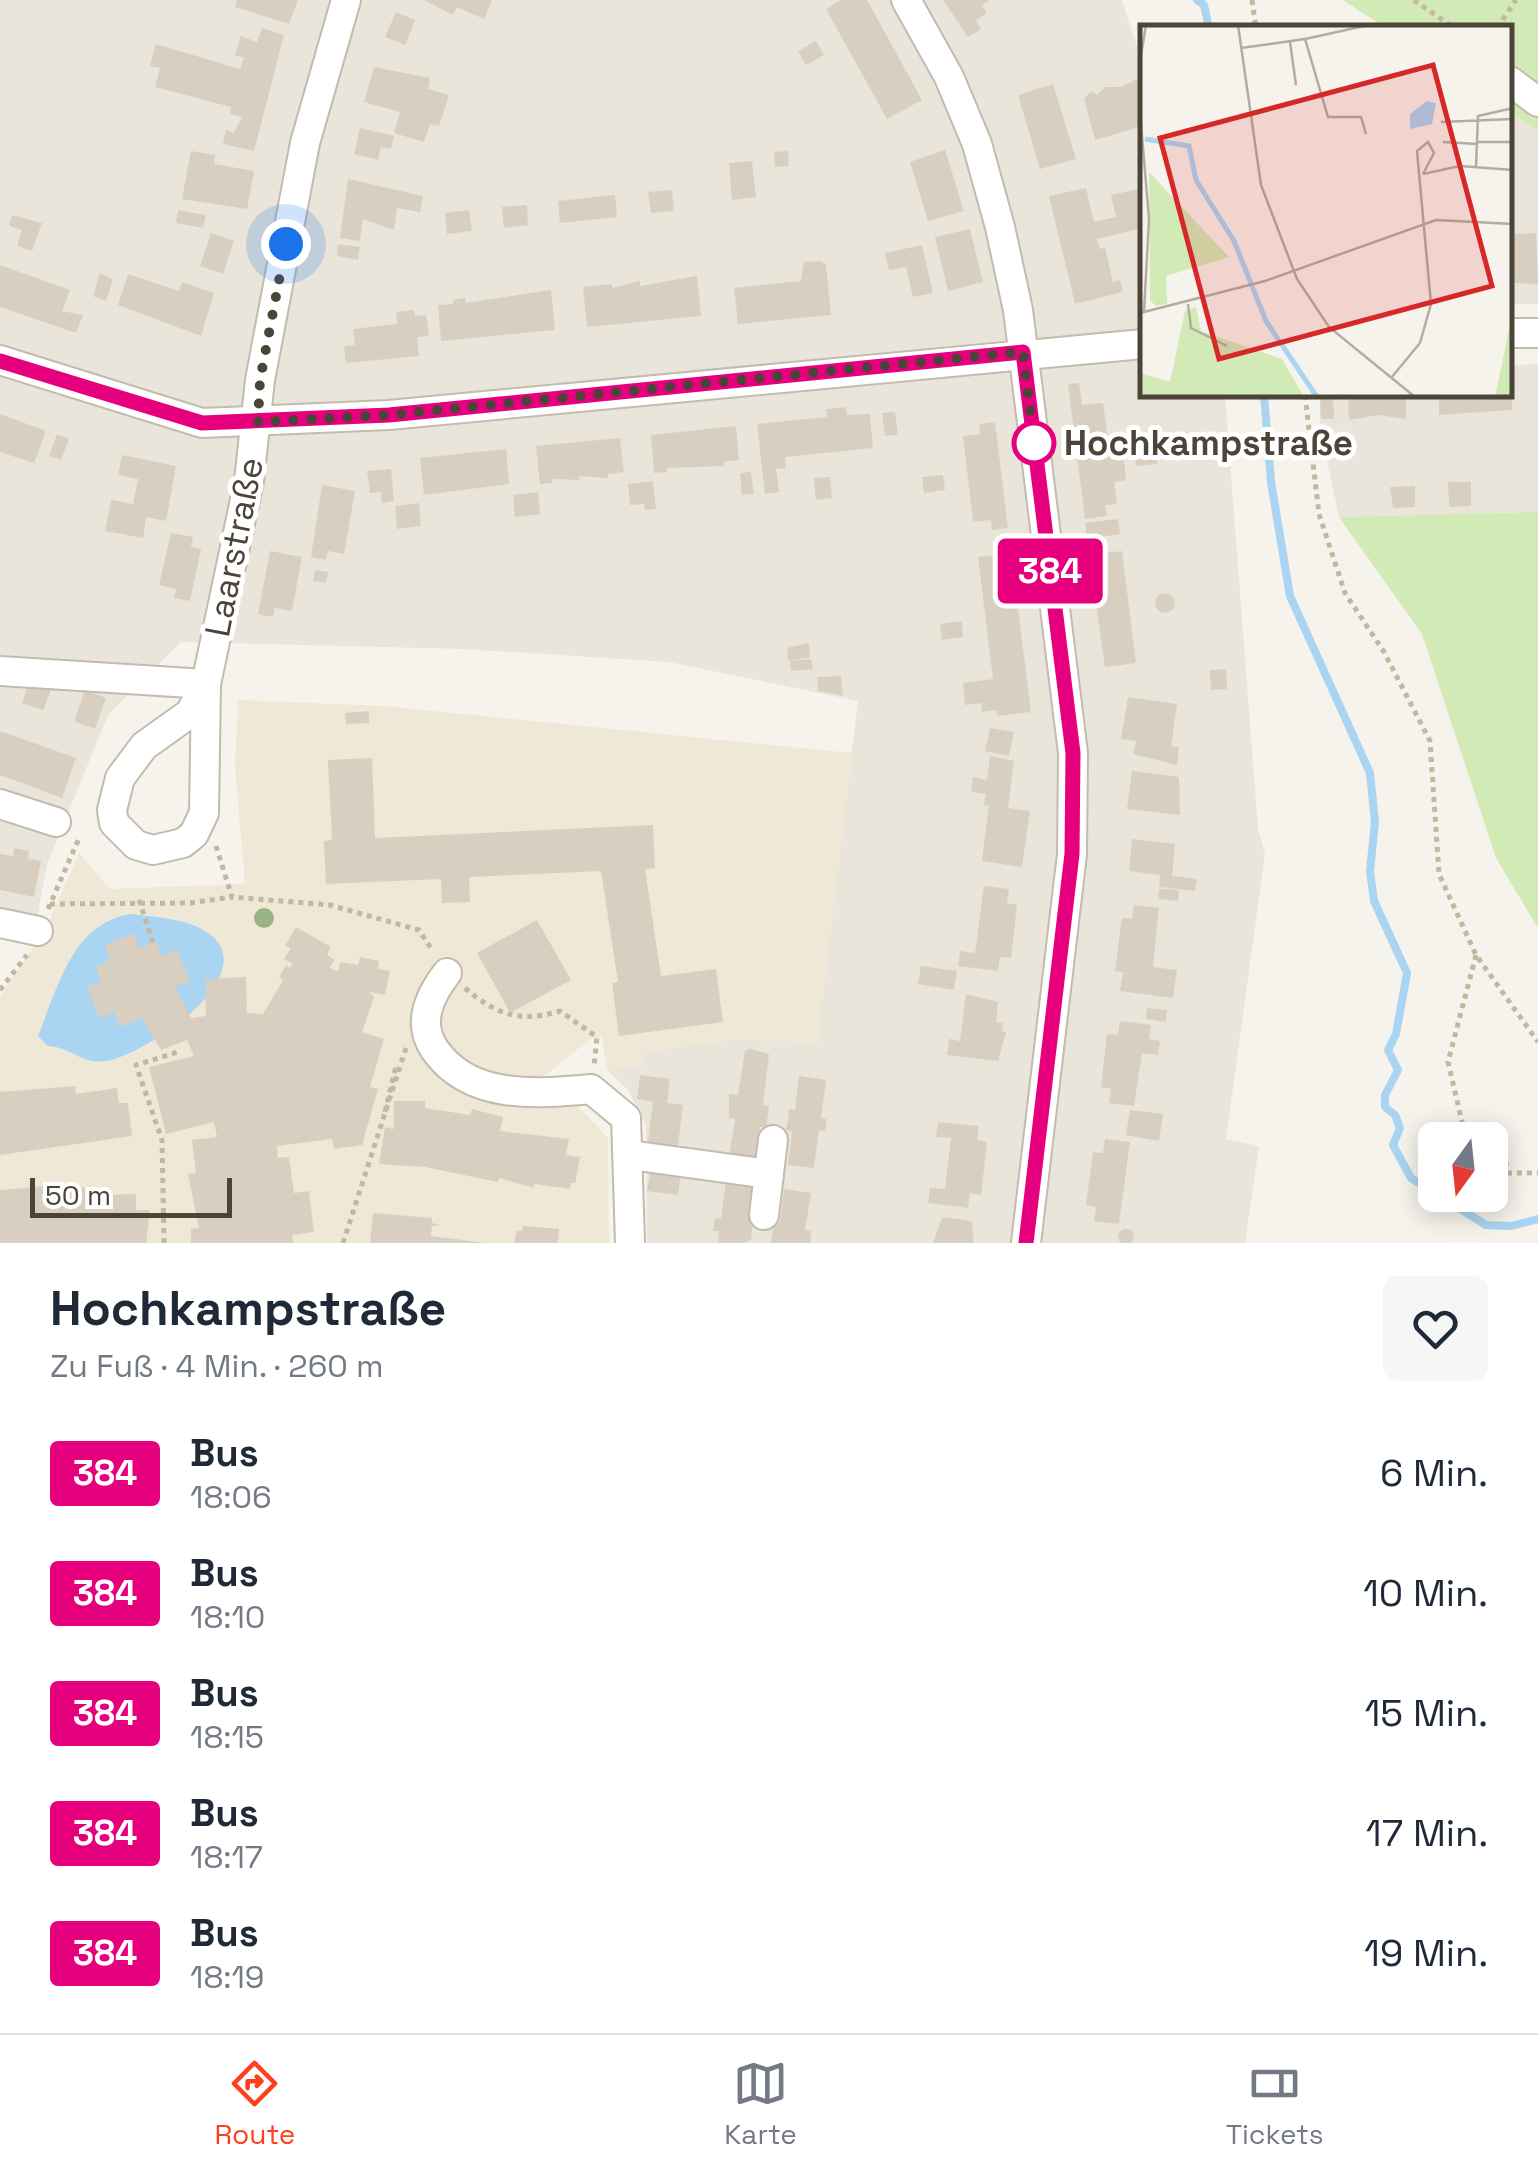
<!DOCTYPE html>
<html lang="de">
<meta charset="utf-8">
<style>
:root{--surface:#fff;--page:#f6f6f7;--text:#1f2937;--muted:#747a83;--line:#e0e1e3;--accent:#fc3f1d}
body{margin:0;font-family:"Space Grotesk",sans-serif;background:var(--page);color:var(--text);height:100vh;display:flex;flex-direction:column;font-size:38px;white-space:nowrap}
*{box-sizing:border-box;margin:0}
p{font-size:32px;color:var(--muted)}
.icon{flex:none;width:55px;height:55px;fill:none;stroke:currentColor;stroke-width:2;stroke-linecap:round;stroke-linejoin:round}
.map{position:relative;height:1243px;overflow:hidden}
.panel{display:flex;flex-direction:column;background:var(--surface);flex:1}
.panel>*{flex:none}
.badge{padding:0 20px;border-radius:8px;font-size:35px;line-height:65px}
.needle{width:65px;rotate:195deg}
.controls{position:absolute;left:1418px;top:1122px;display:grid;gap:20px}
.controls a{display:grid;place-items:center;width:90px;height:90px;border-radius:15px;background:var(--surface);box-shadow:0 5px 25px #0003;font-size:50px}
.scale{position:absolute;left:30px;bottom:25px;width:202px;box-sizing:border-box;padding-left:10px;border:5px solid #4b4439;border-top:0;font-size:28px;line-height:35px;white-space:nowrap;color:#4b4439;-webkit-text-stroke:8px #fff;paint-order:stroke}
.you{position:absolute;width:50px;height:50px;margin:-25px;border:8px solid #fff;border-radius:50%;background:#1a73e8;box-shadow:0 0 0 15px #1a73e833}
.map>.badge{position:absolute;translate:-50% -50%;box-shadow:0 0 0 5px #fff}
.round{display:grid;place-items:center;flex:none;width:105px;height:105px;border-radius:15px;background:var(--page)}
.overview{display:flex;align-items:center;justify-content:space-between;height:170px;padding:0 50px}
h1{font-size:48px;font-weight:800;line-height:75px}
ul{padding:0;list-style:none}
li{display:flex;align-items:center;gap:30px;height:120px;padding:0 50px}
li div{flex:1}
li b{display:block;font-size:38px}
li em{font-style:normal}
li .badge{min-width:110px;font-weight:700;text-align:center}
.dock{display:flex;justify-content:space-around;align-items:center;height:140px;border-top:2px solid var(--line);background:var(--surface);font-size:28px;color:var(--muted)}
.dock a{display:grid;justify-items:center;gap:5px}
.dock .current{color:var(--accent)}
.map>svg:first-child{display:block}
.residential{fill:#eae5da}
.education{fill:#efe8d6}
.green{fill:#d2eab5}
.water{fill:#a9d4f2}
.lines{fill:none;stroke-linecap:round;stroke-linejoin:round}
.stream{stroke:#a9d4f2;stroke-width:8}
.building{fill:#d8cfc1}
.minor-casing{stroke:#c2bbae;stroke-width:32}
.path{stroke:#c4b79f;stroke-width:5;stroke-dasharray:5 5;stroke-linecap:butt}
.minor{stroke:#fff;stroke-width:28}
.tree{fill:#97b381}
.line-casing{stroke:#fff;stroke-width:22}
.line{stroke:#e6007e;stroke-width:15}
.walk{stroke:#4b4439;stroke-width:10;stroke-dasharray:0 18}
.stop-dot{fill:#fff;stroke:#e6007e;stroke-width:5}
.labels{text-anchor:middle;stroke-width:10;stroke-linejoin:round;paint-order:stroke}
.stop-label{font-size:35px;font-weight:bold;fill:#4b4439;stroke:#fff;text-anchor:start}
.street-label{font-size:35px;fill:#4b4439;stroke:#fff}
.inset-river{fill:none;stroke:#a9d4f2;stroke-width:5}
.inset-road{fill:none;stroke:#b2ada4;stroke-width:2.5}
.view{fill:#d62828;fill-opacity:0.15;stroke:#d62828;stroke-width:5}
.inset-edge{fill:none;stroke:#4b4439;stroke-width:5}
</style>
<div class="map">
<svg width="1538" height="1243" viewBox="0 0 1538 1243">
<rect width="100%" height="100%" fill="#f6f3ec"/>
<g class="residential">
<path d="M0 0H1122L1137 47 1143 45V395H1225L1258 829 1265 854 1226 1139 1259 1146 1245 1243H647L646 1125 628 1090 607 1070 642 1065 644 1052 737 1039 817 1042 858 701 669 662 463 649 181 642 108 715 47 865 37 918 0 912Z"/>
<path d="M1510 113 1538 131V304H1511Z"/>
<path d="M1538 364V512L1339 517 1320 427V395H1510L1511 365Z"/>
</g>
<path class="education" d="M238 700 383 706 852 753 817 1043 737 1039 645 1052 642 1065 607 1070 602 1037 590 1039 541 1079 573 1101 608 1138 609 1243H0V997L47 926 79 853 110 889 245 884 235 766Z"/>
<g class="green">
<path d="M1343 0H1538V131L1511 113 1510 28 1384 27Z"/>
<path d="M1538 512V928L1496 858 1422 634 1339 517Z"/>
</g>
<path class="water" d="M131 914C153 917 180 918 200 928 276 968 148 1054 106 1061 82 1065 69 1046 48 1046L38 1036C58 988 72 923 131 914Z"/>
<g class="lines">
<g class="stream">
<path d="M1197 0 1204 5 1209 28"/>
<path d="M1264 395 1271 482 1290 596 1370 773 1375 822 1370 871 1374 901 1407 973 1396 1034 1388 1050 1398 1070 1385 1095V1107L1395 1115 1400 1128 1393 1145 1411 1178 1486 1225 1511 1226 1538 1219"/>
</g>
</g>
<g class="building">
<path d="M237 0H298L289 24 235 7Z"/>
<path d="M424 0H492L484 19 457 7 453 15Z"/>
<path d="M841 0H867L922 100 887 119 826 9Z"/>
<path d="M943 0H990L982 5 987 13 976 20 981 29 968 37Z"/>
<path d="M396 12 415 20 405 45 385 37Z"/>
<path d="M262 28 284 35 254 151 223 144 226 130 234 133 242 117 230 114 231 107 155 87 160 68 150 66 156 44 240 69 244 58 235 55 241 36 257 42Z"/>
<path d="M816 41 824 55 806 65 798 51Z"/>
<path d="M374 67 430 78 428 89 449 95 439 126 430 124 424 142 394 133 400 112 364 102Z"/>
<path d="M1143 76V126L1095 140 1084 99 1091 91 1097 95 1105 87H1121Z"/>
<path d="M1053 84 1076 159 1040 169 1018 95Z"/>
<path d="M360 128 394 136 391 149 381 147 378 160 354 154Z"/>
<path d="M945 150 964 211 928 221 910 162Z"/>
<path d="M191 151 215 155 214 164 254 171 247 209 182 199Z"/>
<path d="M788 151 789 166 775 167 774 152Z"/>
<path d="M752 161 756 197 732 200 729 163Z"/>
<path d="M348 179 423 196 420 212 397 208 394 230 363 219 360 241 340 238Z"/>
<path d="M1086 188 1094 222 1116 217 1111 195 1139 189 1143 228 1097 239 1100 249 1105 248 1113 282 1120 280 1123 292 1075 304 1049 196Z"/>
<path d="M672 190 674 211 651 213 648 192Z"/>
<path d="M615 195 617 217 560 223 558 201Z"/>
<path d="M527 205 528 225 504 228 502 207Z"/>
<path d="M178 210 206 215 203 228 176 223Z"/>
<path d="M469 210 472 231 447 234 445 213Z"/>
<path d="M12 215 42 223 32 251 17 246 22 230 9 226Z"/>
<path d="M970 229 983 282 948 291 935 237Z"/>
<path d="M211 233 234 241 223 274 200 266Z"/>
<path d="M1536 233 1538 284 1513 283 1510 234Z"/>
<path d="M338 244 360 247 358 260 337 256Z"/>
<path d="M922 245 933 293 913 297 906 267 889 270 885 253Z"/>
<path d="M821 261 826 265 831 315 738 324 734 288 801 281 804 262Z"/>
<path d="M0 265 70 290 62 311 83 315 76 333 0 307Z"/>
<path d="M100 273 113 279 106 301 93 296Z"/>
<path d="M128 274 179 291 182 282 214 293 201 336 118 305Z"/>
<path d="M697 276 701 316 587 327 583 287 612 284V288L640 281V286Z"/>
<path d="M551 290 555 330 441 341 438 305 453 304V300L465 298 466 303Z"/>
<path d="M414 310 415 316 426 315 429 336 417 337 419 356 346 363 344 346 355 345 353 329 397 324 396 312Z"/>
<path d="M1079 383 1082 405 1103 403 1111 460 1124 459 1126 480 1114 482 1117 504 1105 505 1107 516 1085 519 1068 384Z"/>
<path d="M1320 395H1333L1334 419H1321Z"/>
<path d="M1348 395H1406V419L1378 415 1349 420Z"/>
<path d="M1439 395H1512V410L1439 415Z"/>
<path d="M846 407 847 415 870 414 873 448 785 457 786 468 776 469 779 492 765 494 757 424 827 417 826 409Z"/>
<path d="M895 412 898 435 885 436 882 413Z"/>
<path d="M0 414 46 431 34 463 0 452Z"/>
<path d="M995 422 1008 528 992 530 991 520 973 522 963 436 980 434 979 424Z"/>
<path d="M736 426 739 460 724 462V466L667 468V472L654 473 651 435Z"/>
<path d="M57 434 69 439 61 460 49 456Z"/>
<path d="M620 438 624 472 608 474V478L579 476 580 480 552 479V483L540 484 536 446Z"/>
<path d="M1155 447 1157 464 1136 466 1134 450Z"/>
<path d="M506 449 509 484 424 495 420 458Z"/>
<path d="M122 455 176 466 166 521 146 517 143 538 105 531 111 500 133 504 138 479 118 475Z"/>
<path d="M391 469 394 501 382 503 381 492 370 493 367 471Z"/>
<path d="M751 472 754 494 742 495 740 473Z"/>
<path d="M943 475 945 490 924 493 922 477Z"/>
<path d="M830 477 832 498 816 500 814 478Z"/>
<path d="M653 481 656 509 645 510 644 504 630 505 628 484Z"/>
<path d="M1448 482H1471V506L1449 507Z"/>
<path d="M322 485 355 491 344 554 328 551 326 560 311 557Z"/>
<path d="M1415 486V507L1393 508 1390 487Z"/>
<path d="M538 492 540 514 515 517 513 495Z"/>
<path d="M419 503 421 526 397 529 395 506Z"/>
<path d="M1118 519 1120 534 1087 539 1085 523Z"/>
<path d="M171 533 193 537 191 547 201 549 190 601 174 598 176 589 159 585Z"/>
<path d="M270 551 302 557 292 611 275 608 273 617 258 614Z"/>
<path d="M1122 551 1136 663 1105 667 1089 555Z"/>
<path d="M1011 553 1031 712 997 716 996 710 982 712 981 703 965 705 963 683 993 679 978 557Z"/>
<path d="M315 570 328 572 326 583 313 581Z"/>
<circle cx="1165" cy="603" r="10"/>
<path d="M962 621 963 637 942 640 940 624Z"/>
<path d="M809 643 810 657 788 661 787 648Z"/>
<path d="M811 659 813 669 791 671 790 661Z"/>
<path d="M1226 669 1227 689 1211 690 1210 670Z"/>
<path d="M841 676 843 696 818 691 817 677Z"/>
<path d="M29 682 51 690 43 710 22 703Z"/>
<path d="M85 690 106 698 95 729 74 721Z"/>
<path d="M1128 697 1177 704 1171 746 1179 747 1177 765 1133 754 1136 741 1121 739Z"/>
<path d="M369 711V723L346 724 345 713Z"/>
<path d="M990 728 1014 732 1009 756 985 751Z"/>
<path d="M0 731 76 758 62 798 0 775Z"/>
<path d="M990 756 1014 761 1008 808 1030 811 1022 867 982 861 989 806 984 805 986 794 971 792 973 777 987 780Z"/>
<path d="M372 758 375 838 653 825 655 868 645 869 661 976 716 969 723 1022 619 1036 612 983 618 982 601 871 469 877 470 902 442 903 441 879 326 884 324 841 332 840 328 760Z"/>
<path d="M1132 771 1179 777 1180 815 1127 809Z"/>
<path d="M1132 839 1175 844 1172 876 1197 879 1195 891 1159 887 1160 875 1129 871Z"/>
<path d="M14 848 29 851 28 859 41 861 34 897 0 890V854L13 856Z"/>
<path d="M984 886 1009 889 1007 903 1017 905 1011 958 1000 957 998 971 958 966 960 951 975 953Z"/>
<path d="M1159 889 1179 890 1178 901 1158 899Z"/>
<path d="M1134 905 1159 908 1153 967 1177 970 1173 998 1120 991 1123 972 1115 971 1122 918 1132 919Z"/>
<path d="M537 920 571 980 510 1013 477 953Z"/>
<path d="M296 927 331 947 327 955 335 960 330 967 334 970 338 971 340 962 358 965 360 957 379 961 378 969 390 971 385 995 369 992 374 997 362 1032 384 1039 370 1087 378 1089 362 1145 334 1149 332 1139 277 1146 278 1158 289 1157 294 1193 309 1191 314 1232 292 1235 293 1243H191V1229L199 1228 188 1174 196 1173 192 1140 217 1137 214 1122 166 1134 149 1067 194 1056 187 1040 161 1050 142 1018 120 1027 114 1012 99 1018 87 987 101 982 96 967 110 960 105 945 134 933 140 948 156 941 162 956 177 950 190 981 175 987 191 1018 206 1016 205 979 246 977 247 1013 263 1014 283 980 279 977 286 965 290 968 293 964 284 959 291 948 285 946Z"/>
<path d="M921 966 957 971 954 990 918 984Z"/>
<path d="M966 994 998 1002 996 1022 1003 1023 1002 1031 1006 1032 998 1061 947 1055 949 1039 960 1041Z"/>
<path d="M1147 1008 1167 1010 1166 1022 1146 1019Z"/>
<path d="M1120 1021 1151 1025 1149 1039 1160 1041 1158 1055 1142 1053 1134 1106 1109 1103 1111 1089 1101 1087 1107 1034 1118 1035Z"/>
<path d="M750 1049 769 1054 763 1105 769 1106 766 1128 760 1127 756 1160 729 1157 735 1119 729 1118V1094L738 1095 745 1051Z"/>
<path d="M640 1075 670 1079 667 1103 683 1105 677 1154 647 1150 653 1102 637 1099Z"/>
<path d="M799 1076 826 1080 821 1118 826 1119V1125L825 1131 819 1130 814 1168 788 1165 792 1131 786 1130 788 1120 789 1109 795 1110Z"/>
<path d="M75 1086 76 1094 117 1088 119 1103H128L132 1136 0 1155V1092Z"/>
<path d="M394 1101H425V1108L470 1115 472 1109 503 1117 500 1131 569 1139 566 1155 580 1157 575 1183H571L570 1189 534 1184V1188L499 1178 498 1182 425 1167 379 1164 385 1127 394 1129Z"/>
<path d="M1130 1110 1163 1114 1159 1141 1126 1135Z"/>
<path d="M938 1122 979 1126 977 1140 987 1142 981 1195 970 1193 968 1208 928 1203 930 1188 945 1189 951 1138 936 1137Z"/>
<path d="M1105 1139 1130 1142 1119 1224 1094 1221 1096 1207 1086 1205 1093 1152 1103 1153Z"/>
<path d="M651 1167 681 1171 678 1195 647 1191Z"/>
<path d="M726 1181 752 1185 748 1218 753 1219 751 1240 744 1243H718L719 1231H713L715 1218 721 1219Z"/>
<path d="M58 1185V1188L99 1187V1195L136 1194V1210H150L146 1243H0V1190Z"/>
<path d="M784 1189 811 1193 805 1230 811 1231 810 1243H771L774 1222H780Z"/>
<path d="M373 1213 432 1218V1223L440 1225 432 1226 431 1236 487 1243H370Z"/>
<path d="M942 1217 972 1221 974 1243H933Z"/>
<path d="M523 1226 559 1229 558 1243H514L517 1230 522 1231Z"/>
<circle cx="1126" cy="1237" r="8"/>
</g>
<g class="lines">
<g class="minor-casing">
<g id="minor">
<path d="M906 0 949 77 977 144 1000 227 1018 310 1073 753 1072 854 1026 1243"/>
<path d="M1510 81 1538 102"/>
<path d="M1510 333H1538"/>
<path d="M0 360 202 423 389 415 1143 344"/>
<path d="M0 671 206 684"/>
<path d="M206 684 190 713 144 746 120 778 112 810 114 823 136 845 153 850 183 843 194 834 204 813 206 684 249 481 260 380 305 143 346 0"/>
<path d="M0 804 56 822"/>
<path d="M0 923 38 931"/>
<path d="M447 973C430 995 416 1023 435 1050 470 1100 536 1094 591 1089L626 1118 630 1243"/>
<path d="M630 1155 769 1174"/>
<path d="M764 1215 773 1140"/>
</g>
</g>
<g class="path">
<path d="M1252 0 1256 28"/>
<path d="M1414 0 1454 28"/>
<path d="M1497 28 1516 0"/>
<path d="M1305 395 1319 514 1345 593 1384 652 1430 741 1439 874 1476 955 1538 1042"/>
<path d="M216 846 232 897 330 905 419 930 432 950"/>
<path d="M139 900 153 943"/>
<path d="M50 904 190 903 232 897"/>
<path d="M48 909 80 836"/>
<path d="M1476 955 1448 1062 1463 1126 1497 1134 1509 1173H1538"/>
<path d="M465 988C496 1015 521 1023 560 1011L597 1037 594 1066"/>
<path d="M0 990 27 955"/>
<path d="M385 1112 395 1070 401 1067"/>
<path d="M164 1243 162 1140 136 1065 181 1051"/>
<path d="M343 1243 406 1048"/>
</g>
<use href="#minor" class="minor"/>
</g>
<circle class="tree" cx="264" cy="918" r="10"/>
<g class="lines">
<g class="line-casing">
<path id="line" d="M0 361 202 423 389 415 1023 352 1073 753 1072 854 1026 1243"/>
</g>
<use href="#line" class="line"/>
<path class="walk" d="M286 244 260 380 258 422 389 415 1023 352 1034 443"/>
</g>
<circle class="stop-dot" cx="1034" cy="443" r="20"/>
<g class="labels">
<g class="stop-label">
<text x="1064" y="455">Hochkampstraße</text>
</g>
<g class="street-label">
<text transform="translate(234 547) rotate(-79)" y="12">Laarstraße</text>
</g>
</g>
<g transform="translate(1140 25)">
<rect width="372" height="372" fill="#f6f3ec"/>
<path d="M9 147 89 232 26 251 27 279 16 281 10 275ZM56 282 61 306 142 334 164 372H0V348L30 357 45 286ZM372 290V372H355Z" fill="#d2eab5"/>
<path d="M287 76 296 78 292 99 270 104V89Z" fill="#a9d4f2"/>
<path class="inset-river" d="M5 114 49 121 56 155 94 216 126 296 177 372"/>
<path class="inset-road" d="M98 0 121 160 157 254 189 302 275 372M165 14 229 0M150 17 156 60M101 23 165 14 188 92H221L226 109M0 36 6 0M0 87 9 194 4 287M301 97 373 94M303 117 337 119M337 117H373M336 142 338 91 373 83M283 149 320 141 373 145M48 279 51 303 87 321M0 288 125 256 296 195 373 199M251 353 280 318 291 279 277 126 288 117 294 128 283 149"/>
<path class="view" d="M293 40 352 261 79 334 20 113Z"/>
<rect width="372" height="372" class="inset-edge"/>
</g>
</svg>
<div class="controls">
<a><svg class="needle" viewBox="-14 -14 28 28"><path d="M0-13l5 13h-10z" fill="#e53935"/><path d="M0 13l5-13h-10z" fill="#747a83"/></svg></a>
</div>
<div class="scale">50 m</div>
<div class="you" style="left:286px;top:244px"></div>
<b class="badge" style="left:1050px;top:571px;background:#e6007e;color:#fff">384</b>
</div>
<section class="panel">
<div class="overview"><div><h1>Hochkampstraße</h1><p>Zu Fuß · 4 Min. · 260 m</p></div><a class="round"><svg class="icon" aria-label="heart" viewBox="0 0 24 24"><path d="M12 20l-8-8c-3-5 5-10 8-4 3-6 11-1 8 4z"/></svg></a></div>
<ul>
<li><span class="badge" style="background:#e6007e;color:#fff">384</span><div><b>Bus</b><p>18:06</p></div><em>6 Min.</em></li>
<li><span class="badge" style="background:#e6007e;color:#fff">384</span><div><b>Bus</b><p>18:10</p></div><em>10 Min.</em></li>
<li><span class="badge" style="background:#e6007e;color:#fff">384</span><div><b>Bus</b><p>18:15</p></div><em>15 Min.</em></li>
<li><span class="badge" style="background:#e6007e;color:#fff">384</span><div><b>Bus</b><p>18:17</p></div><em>17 Min.</em></li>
<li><span class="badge" style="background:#e6007e;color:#fff">384</span><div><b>Bus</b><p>18:19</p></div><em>19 Min.</em></li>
</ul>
</section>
<nav class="dock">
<a class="current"><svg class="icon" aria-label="directions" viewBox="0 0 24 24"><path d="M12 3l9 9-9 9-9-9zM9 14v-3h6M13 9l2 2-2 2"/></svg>Route</a>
<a><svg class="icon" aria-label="map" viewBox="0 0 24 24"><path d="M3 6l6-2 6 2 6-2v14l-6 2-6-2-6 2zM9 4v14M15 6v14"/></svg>Karte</a>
<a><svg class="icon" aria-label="tickets" viewBox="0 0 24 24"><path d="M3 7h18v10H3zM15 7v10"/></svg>Tickets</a>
</nav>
